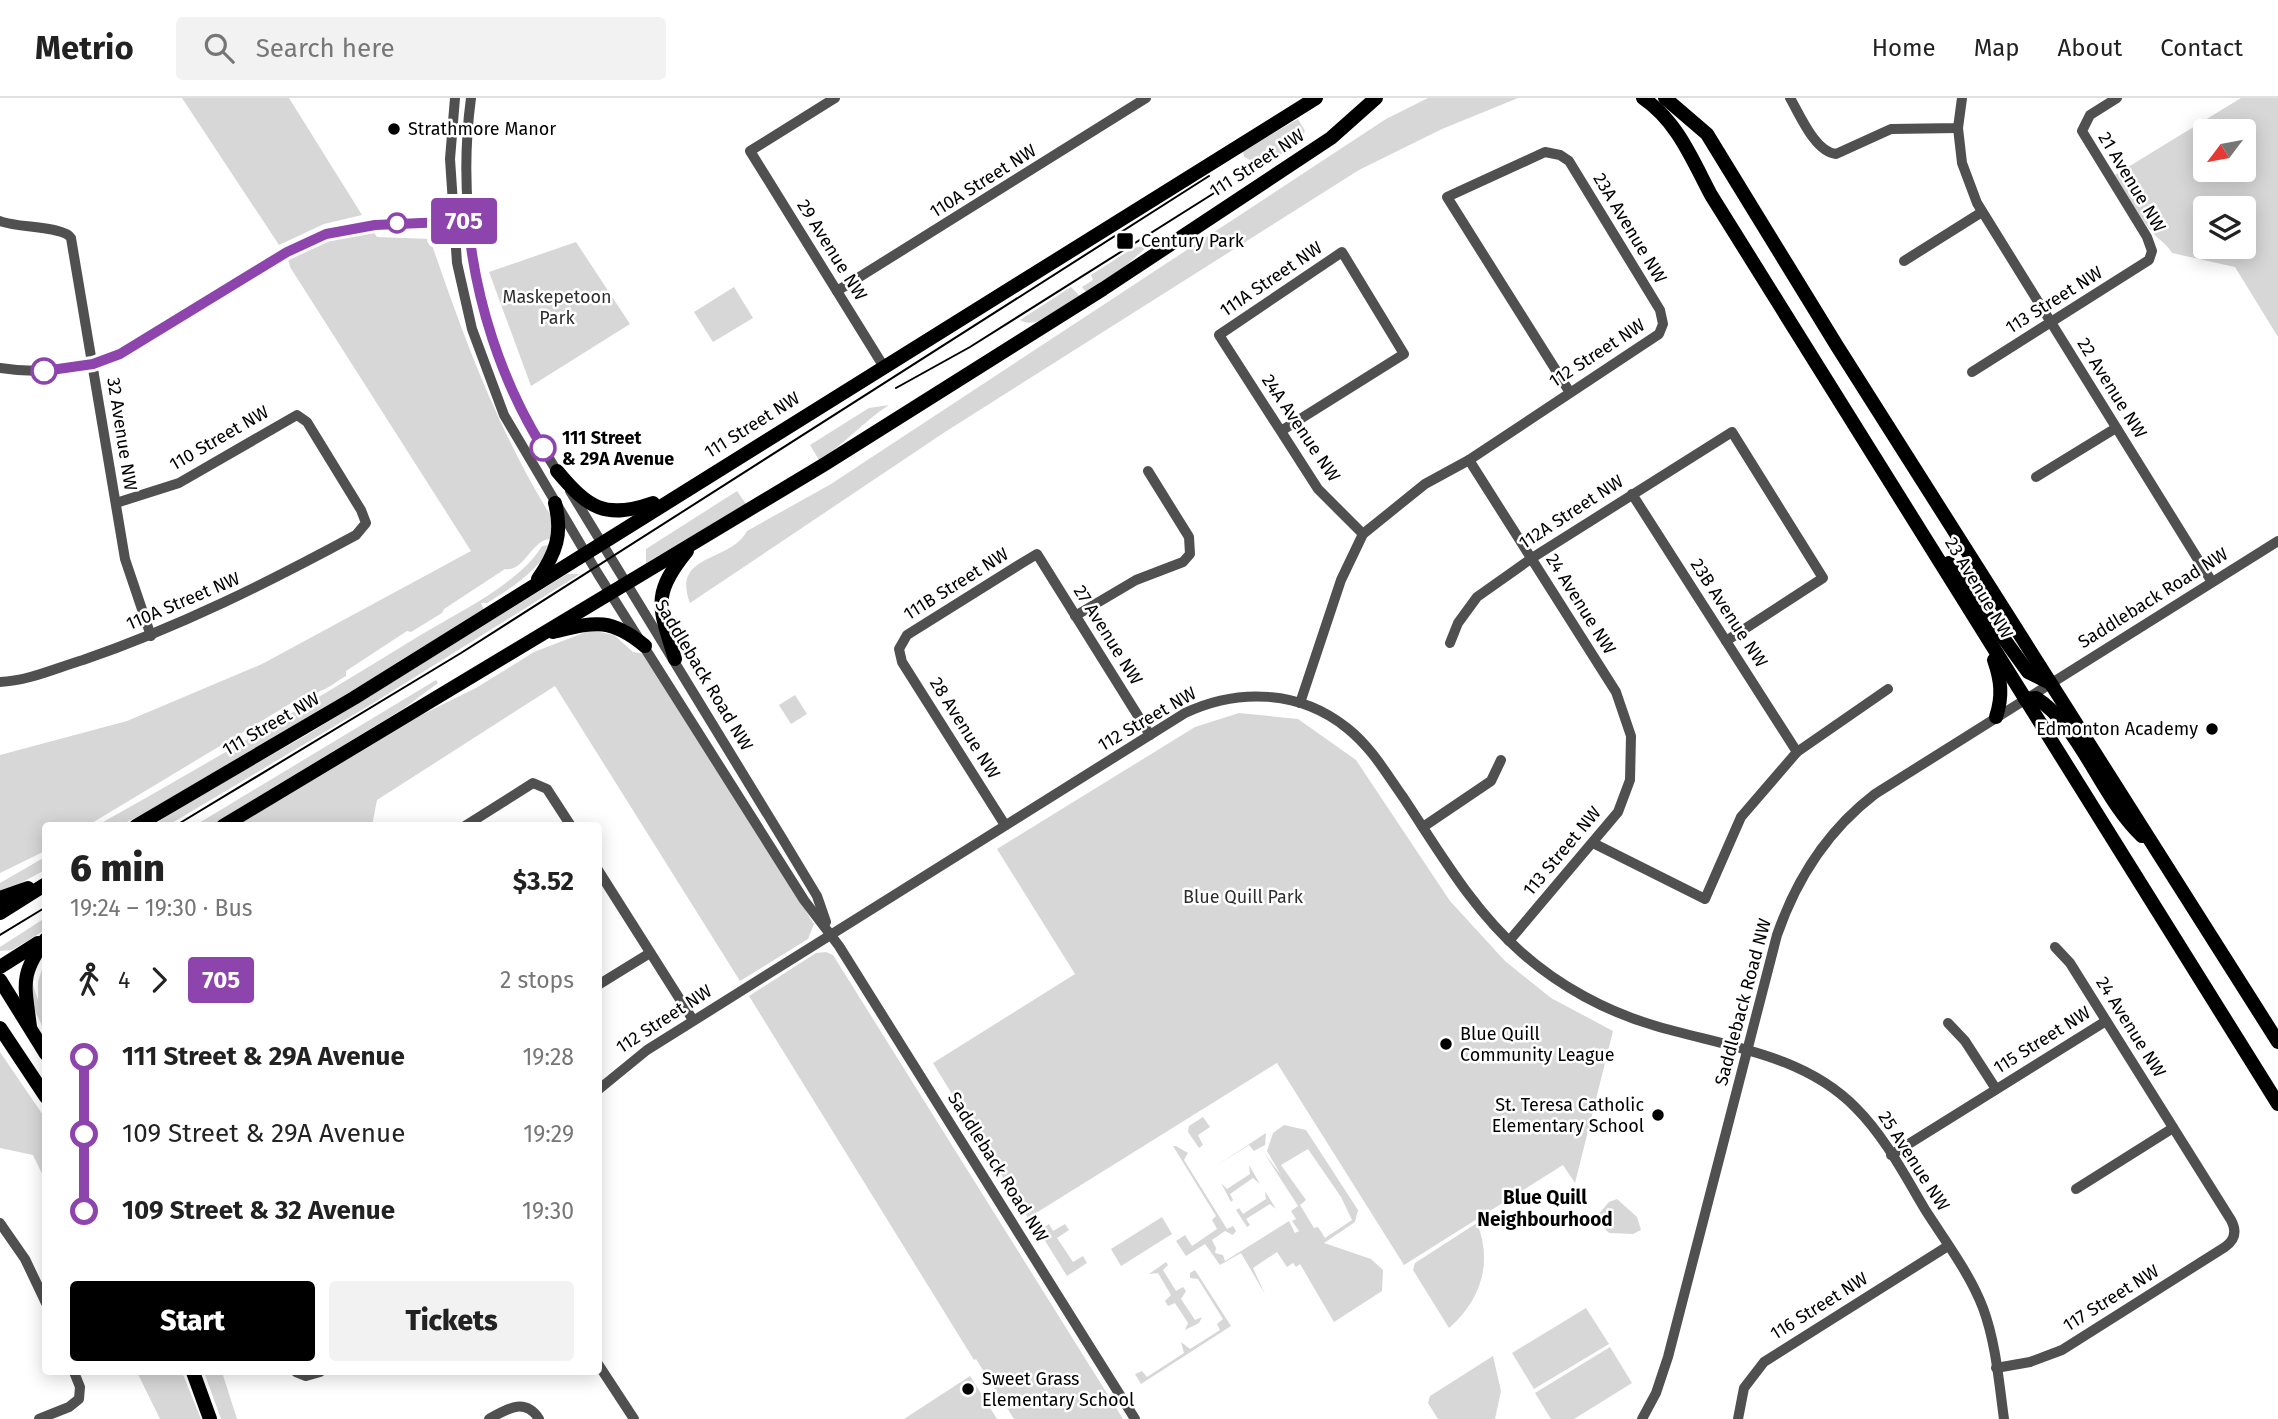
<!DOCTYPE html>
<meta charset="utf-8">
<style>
:root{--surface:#fff;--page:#f2f2f2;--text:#222;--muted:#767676;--line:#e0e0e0;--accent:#000}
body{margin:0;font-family:"Fira Sans",sans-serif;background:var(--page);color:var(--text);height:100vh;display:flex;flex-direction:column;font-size:26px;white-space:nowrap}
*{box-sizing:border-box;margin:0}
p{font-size:23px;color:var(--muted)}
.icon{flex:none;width:38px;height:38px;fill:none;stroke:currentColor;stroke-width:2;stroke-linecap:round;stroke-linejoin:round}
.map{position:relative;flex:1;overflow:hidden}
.side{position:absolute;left:42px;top:724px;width:560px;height:553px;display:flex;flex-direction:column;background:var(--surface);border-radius:7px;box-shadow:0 4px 18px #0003}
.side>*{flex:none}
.badge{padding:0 14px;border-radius:5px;font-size:24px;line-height:46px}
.needle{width:46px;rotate:238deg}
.controls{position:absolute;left:2193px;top:21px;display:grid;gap:14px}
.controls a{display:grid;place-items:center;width:63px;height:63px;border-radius:7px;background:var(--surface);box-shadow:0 4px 18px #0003;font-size:35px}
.map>.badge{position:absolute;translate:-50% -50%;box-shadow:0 0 0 4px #fff}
.legs{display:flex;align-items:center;gap:10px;height:77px;padding:0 28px;font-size:23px}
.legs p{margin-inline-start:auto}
.headline{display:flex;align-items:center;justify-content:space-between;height:119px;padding:0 28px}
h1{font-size:38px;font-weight:800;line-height:52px}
.action{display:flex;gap:14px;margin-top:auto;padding:14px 28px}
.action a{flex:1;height:80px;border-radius:7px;background:var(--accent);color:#fff;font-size:28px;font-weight:800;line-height:80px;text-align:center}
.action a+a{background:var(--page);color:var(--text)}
ul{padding:0 28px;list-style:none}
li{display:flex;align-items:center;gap:24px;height:77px;font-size:26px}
li i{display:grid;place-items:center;width:10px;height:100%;margin:0 9px;background:currentColor}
li i::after{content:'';width:18px;height:18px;margin:-9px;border:5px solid;border-radius:50%;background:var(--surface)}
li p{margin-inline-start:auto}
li:first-child i{background:linear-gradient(#0000 50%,currentColor 0)}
li:last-child i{background:linear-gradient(currentColor 50%,#0000 0)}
header{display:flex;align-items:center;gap:42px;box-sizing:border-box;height:98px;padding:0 35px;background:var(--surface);border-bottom:2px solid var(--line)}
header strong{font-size:33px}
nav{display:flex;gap:38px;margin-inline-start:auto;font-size:24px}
.search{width:490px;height:63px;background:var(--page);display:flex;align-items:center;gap:18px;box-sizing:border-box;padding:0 24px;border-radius:7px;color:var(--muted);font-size:26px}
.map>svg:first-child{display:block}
.green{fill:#d7d7d7;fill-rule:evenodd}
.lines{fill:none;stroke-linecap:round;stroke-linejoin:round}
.minor{stroke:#505050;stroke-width:10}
.major{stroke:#000;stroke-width:14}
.tram{stroke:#000;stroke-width:2}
.line-1-casing{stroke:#fff;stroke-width:16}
.line-1{stroke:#8e44ad;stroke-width:10}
.poi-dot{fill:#000;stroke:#fff;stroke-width:2.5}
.stop-1-dot{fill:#fff;stroke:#8e44ad;stroke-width:3.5}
.labels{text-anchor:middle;stroke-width:5;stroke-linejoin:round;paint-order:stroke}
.poi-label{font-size:18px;fill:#000;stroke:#fff;text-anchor:start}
.street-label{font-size:18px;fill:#000;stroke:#fff}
.park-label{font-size:18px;fill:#2e2e2e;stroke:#fff}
.stop-label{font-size:18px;font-weight:bold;fill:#000;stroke:#fff;text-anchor:start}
.neighbourhood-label{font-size:19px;font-weight:bold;fill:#000;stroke:#fff}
</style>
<header>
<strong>Metrio</strong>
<div class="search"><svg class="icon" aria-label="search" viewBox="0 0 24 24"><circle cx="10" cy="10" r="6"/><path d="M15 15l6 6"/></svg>Search here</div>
<nav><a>Home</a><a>Map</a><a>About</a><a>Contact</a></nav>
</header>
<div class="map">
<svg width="2278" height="1321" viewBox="0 0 2278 1321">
<rect width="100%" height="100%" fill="#fff"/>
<g class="green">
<path d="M182 0H289L362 117 324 126 279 147Z"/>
<path d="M1428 0H1518L1442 31 1359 72 945 334 690 505C671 455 730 465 747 433L831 386 1386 21Z"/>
<path d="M2241 0H2278V239L2235 169 2172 155C2166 145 2160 143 2153 135 2138 118 2127 97 2115 77ZM2205 33H2244V72H2205ZM2205 110H2244V149H2205Z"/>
<path d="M1298 21 1305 33 1296 47 1262 68 1244 59 1243 53Z"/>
<path d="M373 133 377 139 430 141C463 238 499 336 554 423L553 441C531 439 526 474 505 471L444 511 442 515 411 534 407 533 346 573V578C335 584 321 597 308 595L87 728H46L45 753 0 775V657L127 623 262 566 471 453 290 169 288 161C315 146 342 137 373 133Z"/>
<path d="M576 144 630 226 531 288 489 174Z"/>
<path d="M1149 147 1123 170 1086 194 1082 189 1093 182 1091 177 1133 150Z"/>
<path d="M734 189 753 220 713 244 694 214Z"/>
<path d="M1071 189 1080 198C1065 207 1037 233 1020 222Z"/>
<path d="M889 307C864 323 845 346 819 362L810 347 869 310Z"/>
<path d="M737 393 746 406 646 465V451Z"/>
<path d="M549 447 550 451C533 476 513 489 487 505H481L484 512 356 592 143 716 119 728H96C205 667 312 604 419 538 457 515 519 486 542 448Z"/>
<path d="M567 476H580L375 604 167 728H152L188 704 305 638Z"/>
<path d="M591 532 614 537 633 554 645 556 814 826 808 841 740 883 555 588 377 702 372 728H236L413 621 476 590 534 554Z"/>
<path d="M436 582 438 585 403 611 210 728H194Z"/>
<path d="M795 597 807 616 791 626 779 607Z"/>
<path d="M1239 615 1298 621 1356 662 1450 803 1505 863 1551 900 1613 933 1575 1085 1563 1067 1404 1167 1277 965 1028 1120 933 965 1075 876 997 751 1195 629Z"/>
<path d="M45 759V772L0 796V785Z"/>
<path d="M45 820V832L12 852 0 853V849Z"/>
<path d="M826 854 833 857 1123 1321H1014L976 1261 974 1262 749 898 816 855Z"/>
<path d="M45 862V934L33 909 32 884 38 902V884Z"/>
<path d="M0 954 45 1020V1082L33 1057 0 1050Z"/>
<path d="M1203 1019 1210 1029 1198 1037 1203 1047 1199 1050 1188 1034 1189 1028Z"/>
<path d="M1284 1027 1306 1032 1358 1112 1355 1124 1324 1145 1371 1161 1383 1172 1382 1193 1334 1224 1300 1166 1296 1169 1293 1165 1287 1169 1277 1154 1253 1170 1265 1196 1241 1155 1220 1167 1205 1146 1186 1158 1176 1143 1185 1137 1192 1148 1217 1131 1212 1122 1216 1118 1173 1048H1176L1188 1055 1184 1062 1227 1131 1233 1128 1236 1133 1233 1137 1225 1133 1212 1142 1216 1150 1215 1155 1223 1157 1225 1163 1289 1123 1295 1135 1299 1133 1292 1123 1296 1121 1291 1113 1298 1108 1264 1055 1281 1077 1267 1053 1273 1035ZM1308 1051 1341 1099 1352 1122 1325 1140 1318 1129 1314 1130 1300 1107 1306 1102 1281 1067Z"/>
<path d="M1266 1035 1265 1047 1254 1053 1249 1047 1214 1069Z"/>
<path d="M1249 1067 1260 1086 1253 1080 1230 1096 1233 1102 1231 1104 1221 1085 1227 1091 1250 1076Z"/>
<path d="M1265 1093 1276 1111 1270 1106 1246 1121 1250 1127 1247 1129 1236 1112 1239 1110 1243 1116 1266 1101Z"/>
<path d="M1617 1101 1637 1119 1641 1132 1633 1136 1609 1135 1600 1126 1598 1117 1609 1104Z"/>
<path d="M1162 1119 1172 1136 1121 1168 1111 1151Z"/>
<path d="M1477 1125C1493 1165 1481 1202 1449 1230L1413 1172 1415 1165Z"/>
<path d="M1049 1126 1053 1133 1065 1126 1069 1132 1057 1140 1073 1164 1083 1158 1087 1165 1067 1178 1039 1133Z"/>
<path d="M1166 1164 1168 1167 1163 1172 1176 1193 1183 1189 1186 1193 1181 1201 1195 1222 1202 1219 1199 1225 1185 1232 1188 1225 1175 1205 1168 1208 1165 1203 1171 1197 1158 1175 1149 1176Z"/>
<path d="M1195 1172 1231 1228 1141 1286 1135 1276 1142 1273 1147 1279 1184 1255 1181 1244 1190 1251 1220 1232 1217 1226 1223 1221 1198 1181 1190 1180V1175Z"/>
<path d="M1586 1210 1609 1246 1534 1291 1512 1255Z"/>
<path d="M1610 1249 1632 1285 1574 1321H1551L1535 1295Z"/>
<path d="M1493 1258 1501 1293 1495 1321H1438L1428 1305 1430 1298Z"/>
<path d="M137 1274H182L201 1321H160Z"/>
<path d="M204 1274H222L237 1321H221Z"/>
<path d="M970 1278 997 1321H904Z"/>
</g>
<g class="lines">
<g class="minor">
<path d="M455 0 450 61 457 165 472 231 504 317 598 476 804 802 839 848 1135 1321"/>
<path d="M471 0C453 135 488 266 561 380"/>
<path d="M835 0 750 53 884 269"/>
<path d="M1790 0C1800 17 1815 54 1836 56L1891 31 1958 30 1962 0"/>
<path d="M1958 30 1962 65 1977 105 2212 484"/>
<path d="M0 123C17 130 64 128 71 140L125 461 151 538"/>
<path d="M1904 163 1982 114"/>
<path d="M837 193 1146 0"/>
<path d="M0 270C129 290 196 195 302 147 351 124 405 124 458 123"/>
<path d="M1972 274 2149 162 2152 153 2147 139 2082 33 2090 17 2117 0"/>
<path d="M1281 333 1404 256 1342 154 1219 237 1318 391 1363 436"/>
<path d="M1469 362 1616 594 1631 638 1630 682 1618 714 1509 843"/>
<path d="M2036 379 2116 330"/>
<path d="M570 393 782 740 817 798 826 824"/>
<path d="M1632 396 1797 654"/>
<path d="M1075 518 1136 482 1183 464 1190 456 1189 439 1148 373"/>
<path d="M1450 545 1458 525 1477 499 1532 460 1732 334 1823 480 1726 543"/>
<path d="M0 584C28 583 56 570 83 562 179 529 267 485 356 437L366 425 361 412 307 324 297 317 179 385 116 405"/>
<path d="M1300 605 1341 482 1363 436 1425 386 1469 362 1659 236 1663 226 1660 212 1569 63 1560 57 1545 54 1447 99 1569 293"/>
<path d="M1005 727 902 564 899 551 907 537 1022 465 1037 456 1150 637"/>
<path d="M465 728 533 685 547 691 571 728"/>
<path d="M1423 729 1491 683 1501 662"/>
<path d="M1593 745 1705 801 1741 719 1797 654 1888 591"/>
<path d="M598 772 693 922"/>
<path d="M598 887 650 855"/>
<path d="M1948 925 1965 943 1996 991"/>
<path d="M598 992 647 952 1185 615C1238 590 1300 592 1347 630 1371 649 1386 675 1403 699 1439 753 1472 811 1521 854 1559 888 1607 914 1656 928 1724 948 1804 956 1856 1010 1885 1039 1905 1078 1926 1113 1946 1144 1970 1176 1983 1210 1996 1245 1999 1285 2004 1321"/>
<path d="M1891 1057 2106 923"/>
<path d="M2076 1091 2173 1030"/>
<path d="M0 1125 25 1161 46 1205"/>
<path d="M598 1266 634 1321"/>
<path d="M1996 1270 2030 1264 2062 1252 2225 1149C2235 1142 2237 1133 2231 1122L2070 865 2055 849"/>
<path d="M296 1274 306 1278 320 1274"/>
<path d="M39 1321 69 1309 79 1301 80 1289 74 1274"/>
<path d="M489 1321C507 1311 525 1299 539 1321"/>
<path d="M1642 1321 1656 1295 1668 1259 1777 837C1796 782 1828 732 1875 696L2278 443"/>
<path d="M1738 1321 1744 1290 1764 1264 1948 1148"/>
</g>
<g class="major">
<path d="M1643 0C1677 23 1692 61 1711 97L2278 1006"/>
<path d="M1665 0 1707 36 1837 248 2278 944"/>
<path d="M557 373C588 410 605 422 653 405"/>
<path d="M1949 465 2028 574 2050 585"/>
<path d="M538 481C556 455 563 436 555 405"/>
<path d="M553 534C595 524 610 519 645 548"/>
<path d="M675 561C660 510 650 498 687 453"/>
<path d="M1994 562C2001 582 2003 598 1996 619"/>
<path d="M2025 601 2036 600C2080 627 2102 701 2142 738"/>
<path d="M136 728 354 600 1316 0"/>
<path d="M223 728 825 366 1103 191 1331 40 1376 0"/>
<path d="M0 800 28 790"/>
<path d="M0 815 46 786"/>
<path d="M0 869 38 845"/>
<path d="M0 882 46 956"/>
<path d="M30 929C25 887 19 877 46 841"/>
<path d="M0 930 46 999"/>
<path d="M193 1274 210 1321"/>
</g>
<g class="tram">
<path d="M896 290 970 249 1219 92"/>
<path d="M175 728 461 555 1209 78"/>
<path d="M0 837 46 809"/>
</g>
</g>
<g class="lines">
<g class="line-1-casing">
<path id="line-1" d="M44 273 93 266 120 256 287 154 326 136 375 127 468 123C475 201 501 283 543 350"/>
</g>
<use href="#line-1" class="line-1"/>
</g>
<g class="poi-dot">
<circle cx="394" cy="31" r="7"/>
<rect x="1116" y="134" width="18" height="18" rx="3.5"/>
<circle cx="2212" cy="631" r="7"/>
<circle cx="1446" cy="946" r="7"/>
<circle cx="1658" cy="1017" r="7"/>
<circle cx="968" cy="1291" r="7"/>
</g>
<g class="stop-1-dot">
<circle cx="397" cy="125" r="9"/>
<circle cx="44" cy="273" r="12"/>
<circle cx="543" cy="350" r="12"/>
</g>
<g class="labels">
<g class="poi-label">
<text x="408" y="37">Strathmore Manor</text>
<text x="1141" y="149">Century Park</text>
<text x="2198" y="637" text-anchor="end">Edmonton Academy</text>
<text x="1460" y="942">Blue Quill<tspan x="1460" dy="21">Community League</tspan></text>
<text x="1644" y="1013" text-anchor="end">St. Teresa Catholic<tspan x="1644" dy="21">Elementary School</tspan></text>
<text x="982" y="1287">Sweet Grass<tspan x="982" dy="21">Elementary School</tspan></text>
</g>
<g class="street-label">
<text transform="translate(1257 65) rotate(-33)" y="6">111 Street NW</text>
<text transform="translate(983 83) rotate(-32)" y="6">110A Street NW</text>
<text transform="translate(2132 84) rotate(59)" y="6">21 Avenue NW</text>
<text transform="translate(1630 130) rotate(59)" y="6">23A Avenue NW</text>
<text transform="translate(832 152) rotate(58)" y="6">29 Avenue NW</text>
<text transform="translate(1271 181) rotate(-34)" y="6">111A Street NW</text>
<text transform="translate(2054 202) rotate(-32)" y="6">113 Street NW</text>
<text transform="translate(1597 255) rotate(-33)" y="6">112 Street NW</text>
<text transform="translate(2112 290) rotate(58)" y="6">22 Avenue NW</text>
<text transform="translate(752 327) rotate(-32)" y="6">111 Street NW</text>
<text transform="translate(1301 330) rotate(56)" y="6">24A Avenue NW</text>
<text transform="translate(122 336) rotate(81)" y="6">32 Avenue NW</text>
<text transform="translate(219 340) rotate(-30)" y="6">110 Street NW</text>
<text transform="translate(1571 414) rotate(-33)" y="6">112A Street NW</text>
<text transform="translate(956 486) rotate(-32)" y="6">111B Street NW</text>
<text transform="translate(1979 490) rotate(59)" y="6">23 Avenue NW</text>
<text transform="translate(2153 500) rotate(-32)" y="6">Saddleback Road NW</text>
<text transform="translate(183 503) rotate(-23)" y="6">110A Street NW</text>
<text transform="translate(1581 506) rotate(58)" y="6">24 Avenue NW</text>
<text transform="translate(1729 515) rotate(57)" y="6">23B Avenue NW</text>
<text transform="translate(1108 537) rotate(58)" y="6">27 Avenue NW</text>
<text transform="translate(704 577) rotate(59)" y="6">Saddleback Road NW</text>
<text transform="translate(1147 621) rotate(-30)" y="6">112 Street NW</text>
<text transform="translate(271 626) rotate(-30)" y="6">111 Street NW</text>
<text transform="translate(965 630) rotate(58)" y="6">28 Avenue NW</text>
<text transform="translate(1562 753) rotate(-50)" y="6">113 Street NW</text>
<text transform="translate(1743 904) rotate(-75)" y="6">Saddleback Road NW</text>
<text transform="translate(664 921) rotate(-33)" y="6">112 Street NW</text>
<text transform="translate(2131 929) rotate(58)" y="6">24 Avenue NW</text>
<text transform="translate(2042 942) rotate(-32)" y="6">115 Street NW</text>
<text transform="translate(1914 1063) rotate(57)" y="6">25 Avenue NW</text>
<text transform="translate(998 1069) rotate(58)" y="6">Saddleback Road NW</text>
<text transform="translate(2111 1200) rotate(-32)" y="6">117 Street NW</text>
<text transform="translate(1819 1208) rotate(-32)" y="6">116 Street NW</text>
</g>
<g class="park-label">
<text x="557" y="205">Maskepetoon<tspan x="557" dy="21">Park</tspan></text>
<text x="1243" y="805">Blue Quill Park</text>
</g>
<g class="stop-label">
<text x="562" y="346">111 Street<tspan x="562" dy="21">&amp; 29A Avenue</tspan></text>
</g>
<g class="neighbourhood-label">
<text x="1545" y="1106">Blue Quill<tspan x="1545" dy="22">Neighbourhood</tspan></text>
</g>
</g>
</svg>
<div class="controls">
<a><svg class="needle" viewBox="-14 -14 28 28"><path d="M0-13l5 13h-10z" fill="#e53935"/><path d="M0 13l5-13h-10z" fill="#767676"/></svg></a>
<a><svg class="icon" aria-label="layers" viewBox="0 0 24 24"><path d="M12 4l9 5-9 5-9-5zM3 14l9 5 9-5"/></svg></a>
</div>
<b class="badge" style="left:464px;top:123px;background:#8e44ad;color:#fff">705</b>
<section class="side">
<div class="headline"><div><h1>6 min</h1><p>19:24 – 19:30 · Bus</p></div><b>$3.52</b></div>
<div class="legs"><svg class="icon" aria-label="walk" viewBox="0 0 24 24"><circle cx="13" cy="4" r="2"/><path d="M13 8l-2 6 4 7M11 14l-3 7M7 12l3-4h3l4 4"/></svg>4<svg class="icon" aria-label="forward" viewBox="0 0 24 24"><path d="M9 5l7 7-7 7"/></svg><b class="badge" style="background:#8e44ad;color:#fff">705</b><p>2 stops</p></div>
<ul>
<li><i style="color:#8e44ad"></i><b>111 Street &amp; 29A Avenue</b><p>19:28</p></li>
<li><i style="color:#8e44ad"></i><span>109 Street &amp; 29A Avenue</span><p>19:29</p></li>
<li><i style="color:#8e44ad"></i><b>109 Street &amp; 32 Avenue</b><p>19:30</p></li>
</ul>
<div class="action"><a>Start</a><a>Tickets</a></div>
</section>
</div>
